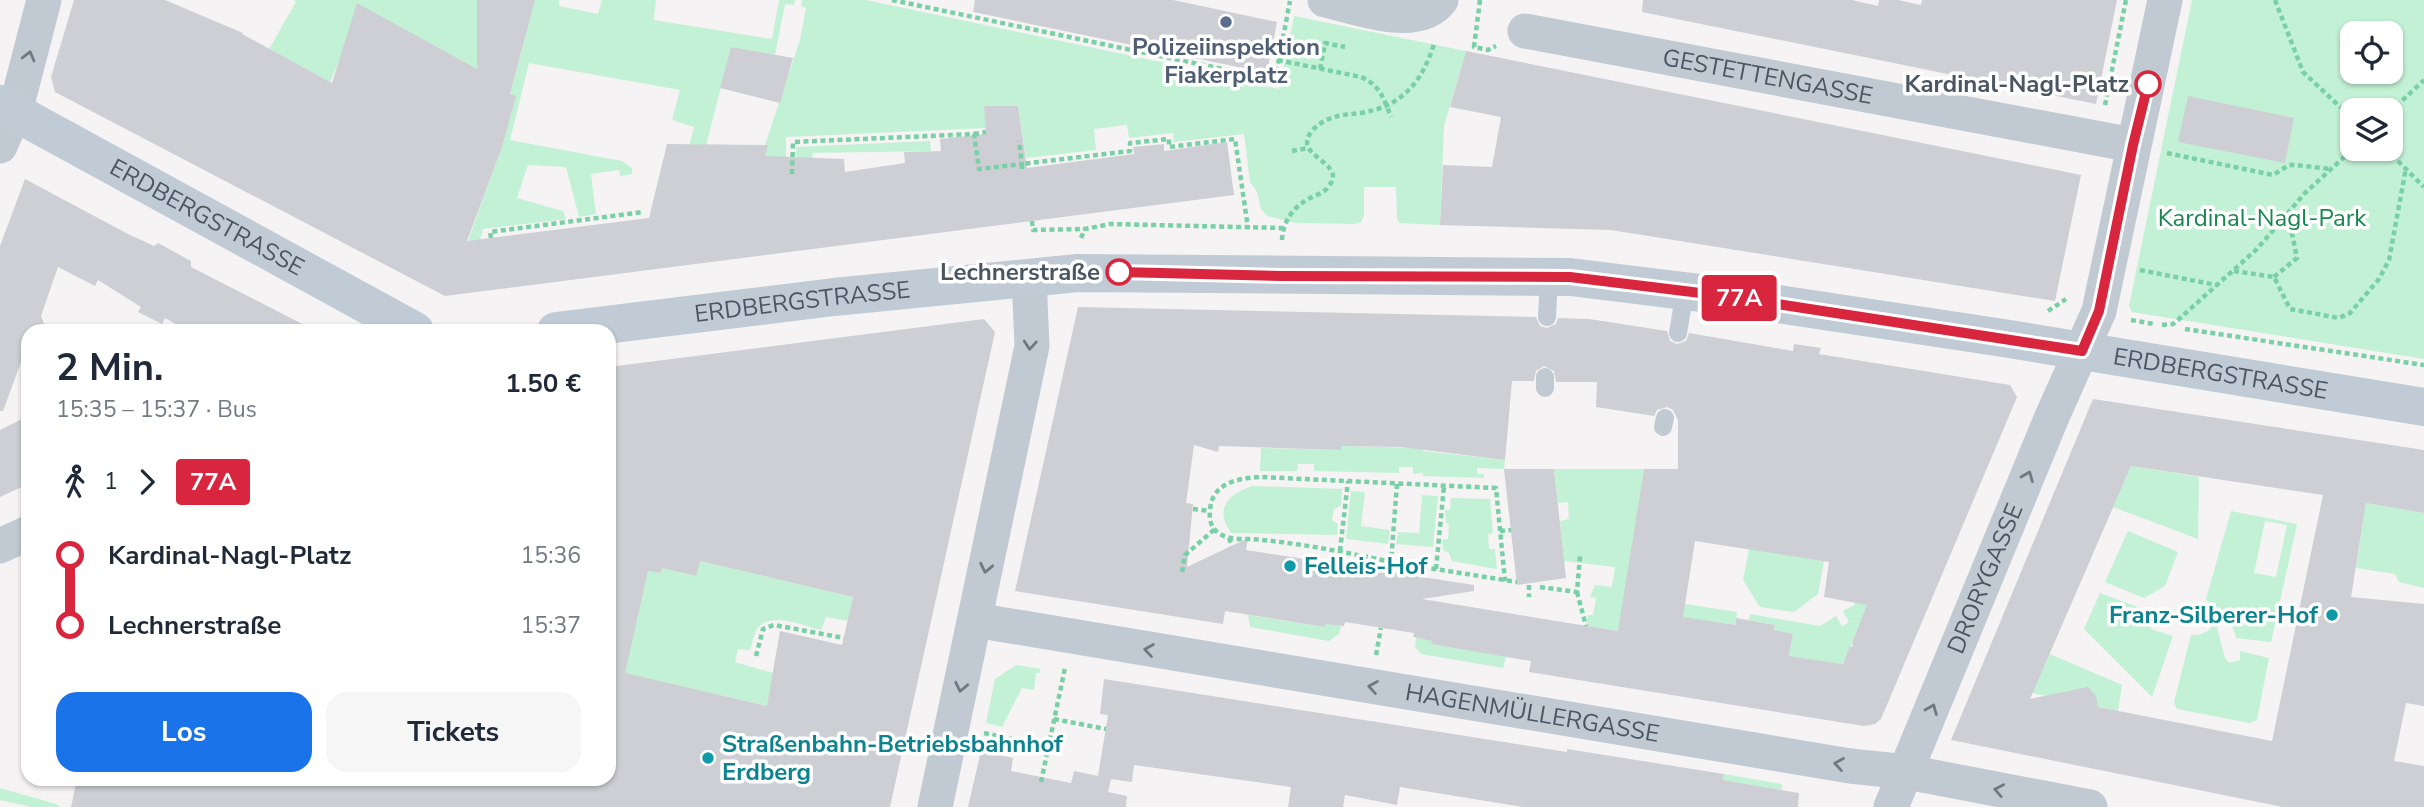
<!DOCTYPE html>
<html lang="de">
<meta charset="utf-8">
<style>
:root{--surface:#fff;--page:#f6f6f7;--text:#1f2937;--muted:#747a83;--accent:#1a73e8}
body{margin:0;font-family:"Nunito Sans",sans-serif;background:var(--page);color:var(--text);height:100vh;display:flex;flex-direction:column;font-size:26px;white-space:nowrap}
*{box-sizing:border-box;margin:0}
p{font-size:23px;color:var(--muted)}
.icon{flex:none;width:38px;height:38px;fill:none;stroke:currentColor;stroke-width:2;stroke-linecap:round;stroke-linejoin:round}
.map{position:relative;flex:1;overflow:hidden}
.drawer{position:absolute;left:21px;top:324px;width:595px;height:462px;display:flex;flex-direction:column;background:var(--surface);border-radius:21px;box-shadow:0 2px 5px #0004}
.drawer>*{flex:none}
.badge{padding:0 14px;border-radius:5px;font-size:24px;line-height:46px}
.tools{position:absolute;left:2340px;top:21px;display:grid;gap:14px}
.tools a{display:grid;place-items:center;width:63px;height:63px;border-radius:14px;background:var(--surface);box-shadow:0 2px 5px #0004;font-size:35px}
.map>.badge{position:absolute;translate:-50% -50%;box-shadow:0 0 0 4px #fff}
.legs{display:flex;align-items:center;gap:10px;height:77px;padding:0 35px;font-size:23px}
.legs p{margin-inline-start:auto}
.head{display:flex;align-items:center;justify-content:space-between;height:119px;padding:0 35px}
h1{font-size:38px;font-weight:700;line-height:52px}
.cta{display:flex;gap:14px;margin-top:auto;padding:14px 35px}
.cta a{flex:1;height:80px;border-radius:21px;background:var(--accent);color:#fff;font-size:28px;font-weight:700;line-height:80px;text-align:center}
.cta a+a{background:var(--page);color:var(--text)}
ul{padding:0 35px;list-style:none}
li{display:flex;align-items:center;gap:24px;height:70px;font-size:26px}
li i{display:grid;place-items:center;width:10px;height:100%;margin:0 9px;background:currentColor}
li i::after{content:'';width:18px;height:18px;margin:-9px;border:5px solid;border-radius:50%;background:var(--surface)}
li p{margin-inline-start:auto}
li:first-child i{background:linear-gradient(#0000 50%,currentColor 0)}
li:last-child i{background:linear-gradient(currentColor 50%,#0000 0)}
.map>svg:first-child{display:block}
.green{fill:#c3f1d5;fill-rule:evenodd}
.building{fill:#cdcfd5;fill-rule:evenodd}
.lines{fill:none;stroke-linecap:round;stroke-linejoin:round}
.path{stroke:#7ad0a6;stroke-width:4.5;stroke-dasharray:5 3.5;stroke-linecap:butt}
.lane{stroke:#c1cad2;stroke-width:18}
.street{stroke:#c1cad2;stroke-width:35}
.secondary{stroke:#c1cbd6;stroke-width:38}
.oneway{stroke:#6e7983}
.line-1-casing{stroke:#fff;stroke-width:16}
.line-1{stroke:#d7263d;stroke-width:10}
.service-dot{fill:#5c6f8a;stroke:#fff;stroke-width:2.5}
.stop-1-dot{fill:#fff;stroke:#d7263d;stroke-width:3.5}
.culture-dot{fill:#0f9aa8;stroke:#fff;stroke-width:2.5}
.labels{text-anchor:middle;stroke-width:7;stroke-linejoin:round;paint-order:stroke}
.service-label{font-size:24px;font-weight:bold;fill:#4e5e75;stroke:#fff}
.street-label{font-size:24px;fill:#4a5661;stroke:#fff}
.stop-label{font-size:24px;font-weight:bold;fill:#4a5661;stroke:#fff;text-anchor:end}
.park-label{font-size:24px;fill:#17864f;stroke:#fff}
.culture-label{font-size:24px;font-weight:bold;fill:#0d838f;stroke:#fff;text-anchor:start}
</style>
<div class="map">
<svg width="2424" height="807" viewBox="0 0 2424 807">
<rect width="100%" height="100%" fill="#f5f3f3"/>
<g class="green">
<path d="M294 0H559V6L598 14 602 0H656L654 20 772 39 779 0H795L794 5 785 4 775 55 731 47 694 193 678 190 694 127 672 120 680 90 529 63 510 140 622 161 632 168V174L620 176 619 170 591 174 596 214 579 217 566 167 528 165 517 198 563 211 566 219 483 229 480 240 468 241 497 160 515 96 510 94 526 35 477 23V69L339 61 330 82 269 49 296 2Z"/>
<path d="M802 0H866L1232 77V79L1279 89 1294 16 1466 51 1444 126 1440 225 1399 223 1397 218 1396 187H1364V216L1361 222 1355 224 1296 223 1267 216 1261 209 1257 192 1250 182 1244 134 1174 142 1173 133 1129 138 1127 125 1094 129 1096 150 1026 158 1018 106H984L986 128 786 137V167L763 168 765 145 800 40 806 8 801 6Z"/>
<path d="M2192 0H2424V359L2132 312 2129 306ZM2352 33H2390V72H2352ZM2352 110H2390V149H2352Z"/>
<path d="M930 141 931 151 813 153 812 158 797 173 796 147Z"/>
<path d="M1341 446 1423 448V451L1505 460 1504 469 1477 468V474H1484V478L1423 476V473L1413 474V467H1399V473L1314 471V464H1298L1297 471H1260L1261 448 1341 450Z"/>
<path d="M2131 466 2199 477 2198 539 2113 507Z"/>
<path d="M1554 469H1644L1619 631 1586 626 1588 615H1593L1596 598 1590 597 1595 585 1612 587 1615 567 1564 561 1560 521 1569 519 1568 502 1558 503Z"/>
<path d="M1252 486 1342 489 1341 506 1334 509 1332 520 1338 524 1337 535 1231 533C1214 508 1228 495 1252 486Z"/>
<path d="M1351 491 1365 492 1361 526 1390 530 1388 544 1346 539Z"/>
<path d="M1422 495 1438 496 1433 547 1396 544 1398 532 1419 533Z"/>
<path d="M1451 498 1490 499 1493 533 1488 534 1489 549H1495L1497 569 1452 561 1449 553 1443 550 1442 540 1448 539 1449 524 1446 523 1445 510H1450Z"/>
<path d="M2366 503 2424 513V588L2399 582 2395 574 2356 568Z"/>
<path d="M2231 511 2297 524 2271 642 2236 638 2232 624 2224 622 2217 628 2225 658 2229 663 2240 660V651L2269 658 2257 720 2250 723 2177 709 2174 702 2191 635C2217 635 2218 618 2206 599ZM2265 521 2287 525 2276 577 2254 573Z"/>
<path d="M2128 531 2178 552 2165 586 2144 598 2105 582Z"/>
<path d="M1749 549 1824 561 1818 594 1794 612 1760 607 1743 580Z"/>
<path d="M664 560 667 569 695 576 700 561 853 597 848 621 826 617 821 630C804 626 770 610 757 629 753 635 753 643 750 650L738 649 735 662 773 673 782 709 622 673 648 571 661 573Z"/>
<path d="M1860 574 1877 583 1843 664 1789 656 1793 634 1774 630 1775 625 1749 620 1750 614 1820 626 1836 616 1842 626 1849 622 1843 611 1854 605Z"/>
<path d="M2100 593 2143 609V615L2151 629 2173 636 2152 697 2084 629Z"/>
<path d="M1685 604 1737 612 1736 625 1716 622 1711 647 1683 617Z"/>
<path d="M1248 615 1325 627 1326 623 1341 626 1339 634 1329 641 1250 627Z"/>
<path d="M1416 638 1432 640 1431 644 1506 656 1503 668 1421 654 1415 647Z"/>
<path d="M2050 654 2122 685 2118 711 2032 693Z"/>
<path d="M1016 665 1041 669 1039 673H1036L1034 690 1022 688 1002 727 986 723 995 679Z"/>
<path d="M1724 774 1782 784V790L1723 780Z"/>
<path d="M0 788 56 804 61 807H31L0 800Z"/>
</g>
<g class="building">
<path d="M74 0H165L243 33 242 34 332 83 357 3 477 69V0H535L510 94 516 96 502 147 467 241 649 218 667 144 768 145 765 156 844 159 845 172 905 163 904 152 941 151 940 139 986 134 984 106H1018L1027 168 1134 154 1133 147 1164 144V151L1227 142 1234 195 445 296 55 92 51 77Z"/>
<path d="M975 0H1173L1277 22 1267 73 973 12Z"/>
<path d="M1643 0H1852L1878 6 1879 0H1898L1921 5 1922 0H2117L2096 104 1642 12Z"/>
<path d="M731 47 793 58 780 103 720 88Z"/>
<path d="M1466 51 2081 175 2055 301 1611 230 1440 225 1443 165 1492 167 1501 117 1450 107Z"/>
<path d="M2188 96 2294 118 2285 163 2178 142Z"/>
<path d="M25 179 128 234 154 246 158 243 191 261V267L316 331H188L165 318 162 324 138 312 141 307 98 280 95 286 58 267 41 316 47 331H28V343L3 411H0V246Z"/>
<path d="M1078 307 1536 317 1540 326 1547 328 1556 324 1558 318 1589 319 1667 331 1670 341 1677 344 1686 341 1689 333 1793 351 1794 344 1821 348 1819 354 2010 385 2017 397 1881 719 1875 724 1864 726 1529 672 1531 661 1431 644 1432 641 1413 637 1414 633 1345 622 1344 626 1326 624 1325 627 1225 611 1223 624 1015 591ZM1544 366 1554 371 1556 382H1597L1596 407 1654 416 1657 410 1667 407 1673 410 1678 420V469H1644L1618 631 1422 599 1474 591V585L1246 550 1248 538 1187 567 1193 504 1186 503 1194 445 1218 452 1219 446 1341 450V446L1401 447 1505 460 1512 381H1534L1536 371ZM1695 541 1829 562 1824 597 1867 605 1852 643 1853 647 1850 646 1843 664 1789 656 1793 634 1774 630 1775 625 1736 618V625L1683 617Z"/>
<path d="M984 319 995 332 890 807H71L77 779H609V367ZM700 561 853 597 842 645 780 631 767 706 625 673 648 571 661 573 662 568 696 576Z"/>
<path d="M2093 399 2424 450V513L2366 503 2351 597 2424 604V706L2406 703 2394 761 2424 766V807H2283L1951 740ZM2131 466 2323 495 2272 741 2098 707 2096 696 2088 687 2030 699Z"/>
<path d="M28 416V484L0 497V430Z"/>
<path d="M1504 469H1554L1566 578 1517 585Z"/>
<path d="M1104 679 1567 752V749L1724 774 1723 780 1799 793 1798 807H1523L1400 787 1397 805 1345 795 1343 807H1288L1291 787 1134 765 1132 782 1111 779 1108 792 1127 796 1126 807H968L981 751 1013 758 1011 771 1071 783 1074 771 1098 776 1108 715 1100 714Z"/>
</g>
<g class="lines">
<g class="path">
<path d="M892 0 1275 80 1290 1"/>
<path d="M1480 0 1474 47 1488 50 1496 46"/>
<path d="M2275 0 2303 72 2352 118"/>
<path d="M1278 60 1361 77C1380 85 1384 99 1391 117"/>
<path d="M1320 69 1325 43 1345 47"/>
<path d="M2105 105 2126 0"/>
<path d="M2390 112 2424 80"/>
<path d="M974 134 986 132"/>
<path d="M2386 149 2424 187"/>
<path d="M1292 151 1308 148"/>
<path d="M2167 153 2273 175 2289 165H2295L2331 169"/>
<path d="M1022 169V164L1130 151V143L1169 139V147L1235 139 1248 228"/>
<path d="M792 174 793 142 974 134 979 169 1022 164 1019 141"/>
<path d="M1032 221 1033 230 1085 229"/>
<path d="M491 238 490 232 643 212"/>
<path d="M1081 238 1085 229 1110 224 1283 228"/>
<path d="M1282 240C1283 221 1293 207 1310 198 1316 195 1324 193 1328 187 1350 162 1290 157 1312 131 1325 116 1342 115 1360 113 1402 107 1422 82 1434 44"/>
<path d="M2140 270 2216 285"/>
<path d="M2234 271 2274 277 2290 309 2339 318 2350 313 2379 279 2389 260 2406 168"/>
<path d="M2274 277 2297 258 2288 214"/>
<path d="M2048 311 2066 299"/>
<path d="M2131 320 2154 324"/>
<path d="M2162 325 2173 324 2179 319 2257 249 2305 193 2353 149"/>
<path d="M2185 329 2424 365"/>
<path d="M1397 484 1391 562C1345 552 1299 543 1252 539 1241 539 1226 540 1216 531 1211 526 1209 519 1210 511 1211 483 1238 478 1261 477L1496 488 1505 581"/>
<path d="M1193 509 1210 511"/>
<path d="M1500 531 1511 530"/>
<path d="M1229 538 1232 546"/>
<path d="M1340 551 1348 481"/>
<path d="M1436 569 1444 486"/>
<path d="M1182 572 1185 555 1215 529"/>
<path d="M1390 572 1391 562 1517 582"/>
<path d="M1529 585V597"/>
<path d="M1540 587 1577 592 1580 556"/>
<path d="M1577 592 1586 626"/>
<path d="M1376 655 1381 628"/>
<path d="M756 656 763 629 774 625 844 638"/>
<path d="M1054 719 1106 729"/>
<path d="M984 733 1048 747"/>
<path d="M1041 782 1065 668"/>
</g>
<g class="lane">
<path d="M1547 317 1549 277"/>
<path d="M1678 333 1685 291"/>
<path d="M1545 388V377"/>
<path d="M1663 427 1665 418"/>
</g>
<g class="street">
<path d="M1325 0C1358 7 1417 31 1441 0"/>
<path id="s1" d="M1525 31 2133 145"/>
<path d="M0 146 15 112 44 0"/>
<path d="M0 546 28 533"/>
<path id="s2" d="M975 620 1850 766 1907 772 2090 807"/>
<path d="M935 807 1032 346 1029 277"/>
<path id="s3" d="M1891 807 2051 419 2099 311 2165 0"/>
</g>
<g class="secondary">
<path id="s4" d="M0 104 415 331"/>
<path id="s5" d="M556 331 834 297 1078 273 1570 277 1725 296 2003 338 2424 407"/>
</g>
</g>
<defs><path id="oneway-chevron" d="M-2-3.5L2.5 0L-2 3.5" fill="none" stroke-width="1.6" stroke-linecap="round" stroke-linejoin="round" transform="scale(1.75)"/></defs>
<g class="oneway">
<use href="#oneway-chevron" transform="translate(29 56) rotate(-75)"/>
<use href="#oneway-chevron" transform="translate(1030 345) rotate(94)"/>
<use href="#oneway-chevron" transform="translate(2028 476) rotate(-68)"/>
<use href="#oneway-chevron" transform="translate(986 568) rotate(102)"/>
<use href="#oneway-chevron" transform="translate(1149 650) rotate(-171)"/>
<use href="#oneway-chevron" transform="translate(961 687) rotate(102)"/>
<use href="#oneway-chevron" transform="translate(1373 687) rotate(-171)"/>
<use href="#oneway-chevron" transform="translate(1932 709) rotate(-68)"/>
<use href="#oneway-chevron" transform="translate(1839 764) rotate(-171)"/>
<use href="#oneway-chevron" transform="translate(1999 790) rotate(-169)"/>
</g>
<g class="lines">
<g class="line-1-casing">
<path id="line-1" d="M1119 272 1282 276 1570 277 1725 296 2082 351 2099 311 2133 145 2148 84"/>
</g>
<use href="#line-1" class="line-1"/>
</g>
<circle class="service-dot" cx="1226" cy="22" r="7"/>
<g class="stop-1-dot">
<circle cx="2148" cy="84" r="12"/>
<circle cx="1119" cy="272" r="12"/>
</g>
<g class="culture-dot">
<circle cx="1290" cy="566" r="7"/>
<circle cx="2332" cy="615" r="7"/>
<circle cx="708" cy="758" r="7"/>
</g>
<g class="labels">
<g class="service-label">
<text x="1226" y="55">Polizeiinspektion<tspan x="1226" dy="28">Fiakerplatz</tspan></text>
</g>
<g class="street-label">
<text dy="8" stroke="none"><textPath href="#s1" startOffset="247">GESTETTENGASSE</textPath></text>
<text dy="8" stroke="none"><textPath href="#s4" startOffset="236">ERDBERGSTRASSE</textPath></text>
<text dy="8" stroke="none"><textPath href="#s5" startOffset="248">ERDBERGSTRASSE</textPath></text>
<text dy="8" stroke="none"><textPath href="#s5" startOffset="1675">ERDBERGSTRASSE</textPath></text>
<text dy="8" stroke="none"><textPath href="#s3" startOffset="247">DRORYGASSE</textPath></text>
<text dy="8" stroke="none"><textPath href="#s2" startOffset="565">HAGENMÜLLERGASSE</textPath></text>
</g>
<g class="stop-label">
<text x="2129" y="92">Kardinal-Nagl-Platz</text>
<text x="1100" y="280">Lechnerstraße</text>
</g>
<g class="park-label">
<text x="2262" y="226">Kardinal-Nagl-Park</text>
</g>
<g class="culture-label">
<text x="1304" y="574">Felleis-Hof</text>
<text x="2318" y="623" text-anchor="end">Franz-Silberer-Hof</text>
<text x="722" y="752">Straßenbahn-Betriebsbahnhof<tspan x="722" dy="28">Erdberg</tspan></text>
</g>
</g>
</svg>
<div class="tools">
<a><svg class="icon" aria-label="locate" viewBox="0 0 24 24"><circle cx="12" cy="12" r="6"/><path d="M12 2v4M12 18v4M2 12h4M18 12h4"/></svg></a>
<a><svg class="icon" aria-label="layers" viewBox="0 0 24 24"><path d="M12 4l9 5-9 5-9-5zM3 14l9 5 9-5"/></svg></a>
</div>
<b class="badge" style="left:1739px;top:298px;background:#d7263d;color:#fff">77A</b>
<section class="drawer">
<div class="head"><div><h1>2 Min.</h1><p>15:35 – 15:37 · Bus</p></div><b>1.50 €</b></div>
<div class="legs"><svg class="icon" aria-label="walk" viewBox="0 0 24 24"><circle cx="13" cy="4" r="2"/><path d="M13 8l-2 6 4 7M11 14l-3 7M7 12l3-4h3l4 4"/></svg>1<svg class="icon" aria-label="forward" viewBox="0 0 24 24"><path d="M9 5l7 7-7 7"/></svg><b class="badge" style="background:#d7263d;color:#fff">77A</b></div>
<ul>
<li><i style="color:#d7263d"></i><b>Kardinal-Nagl-Platz</b><p>15:36</p></li>
<li><i style="color:#d7263d"></i><b>Lechnerstraße</b><p>15:37</p></li>
</ul>
<div class="cta"><a>Los</a><a>Tickets</a></div>
</section>
</div>
